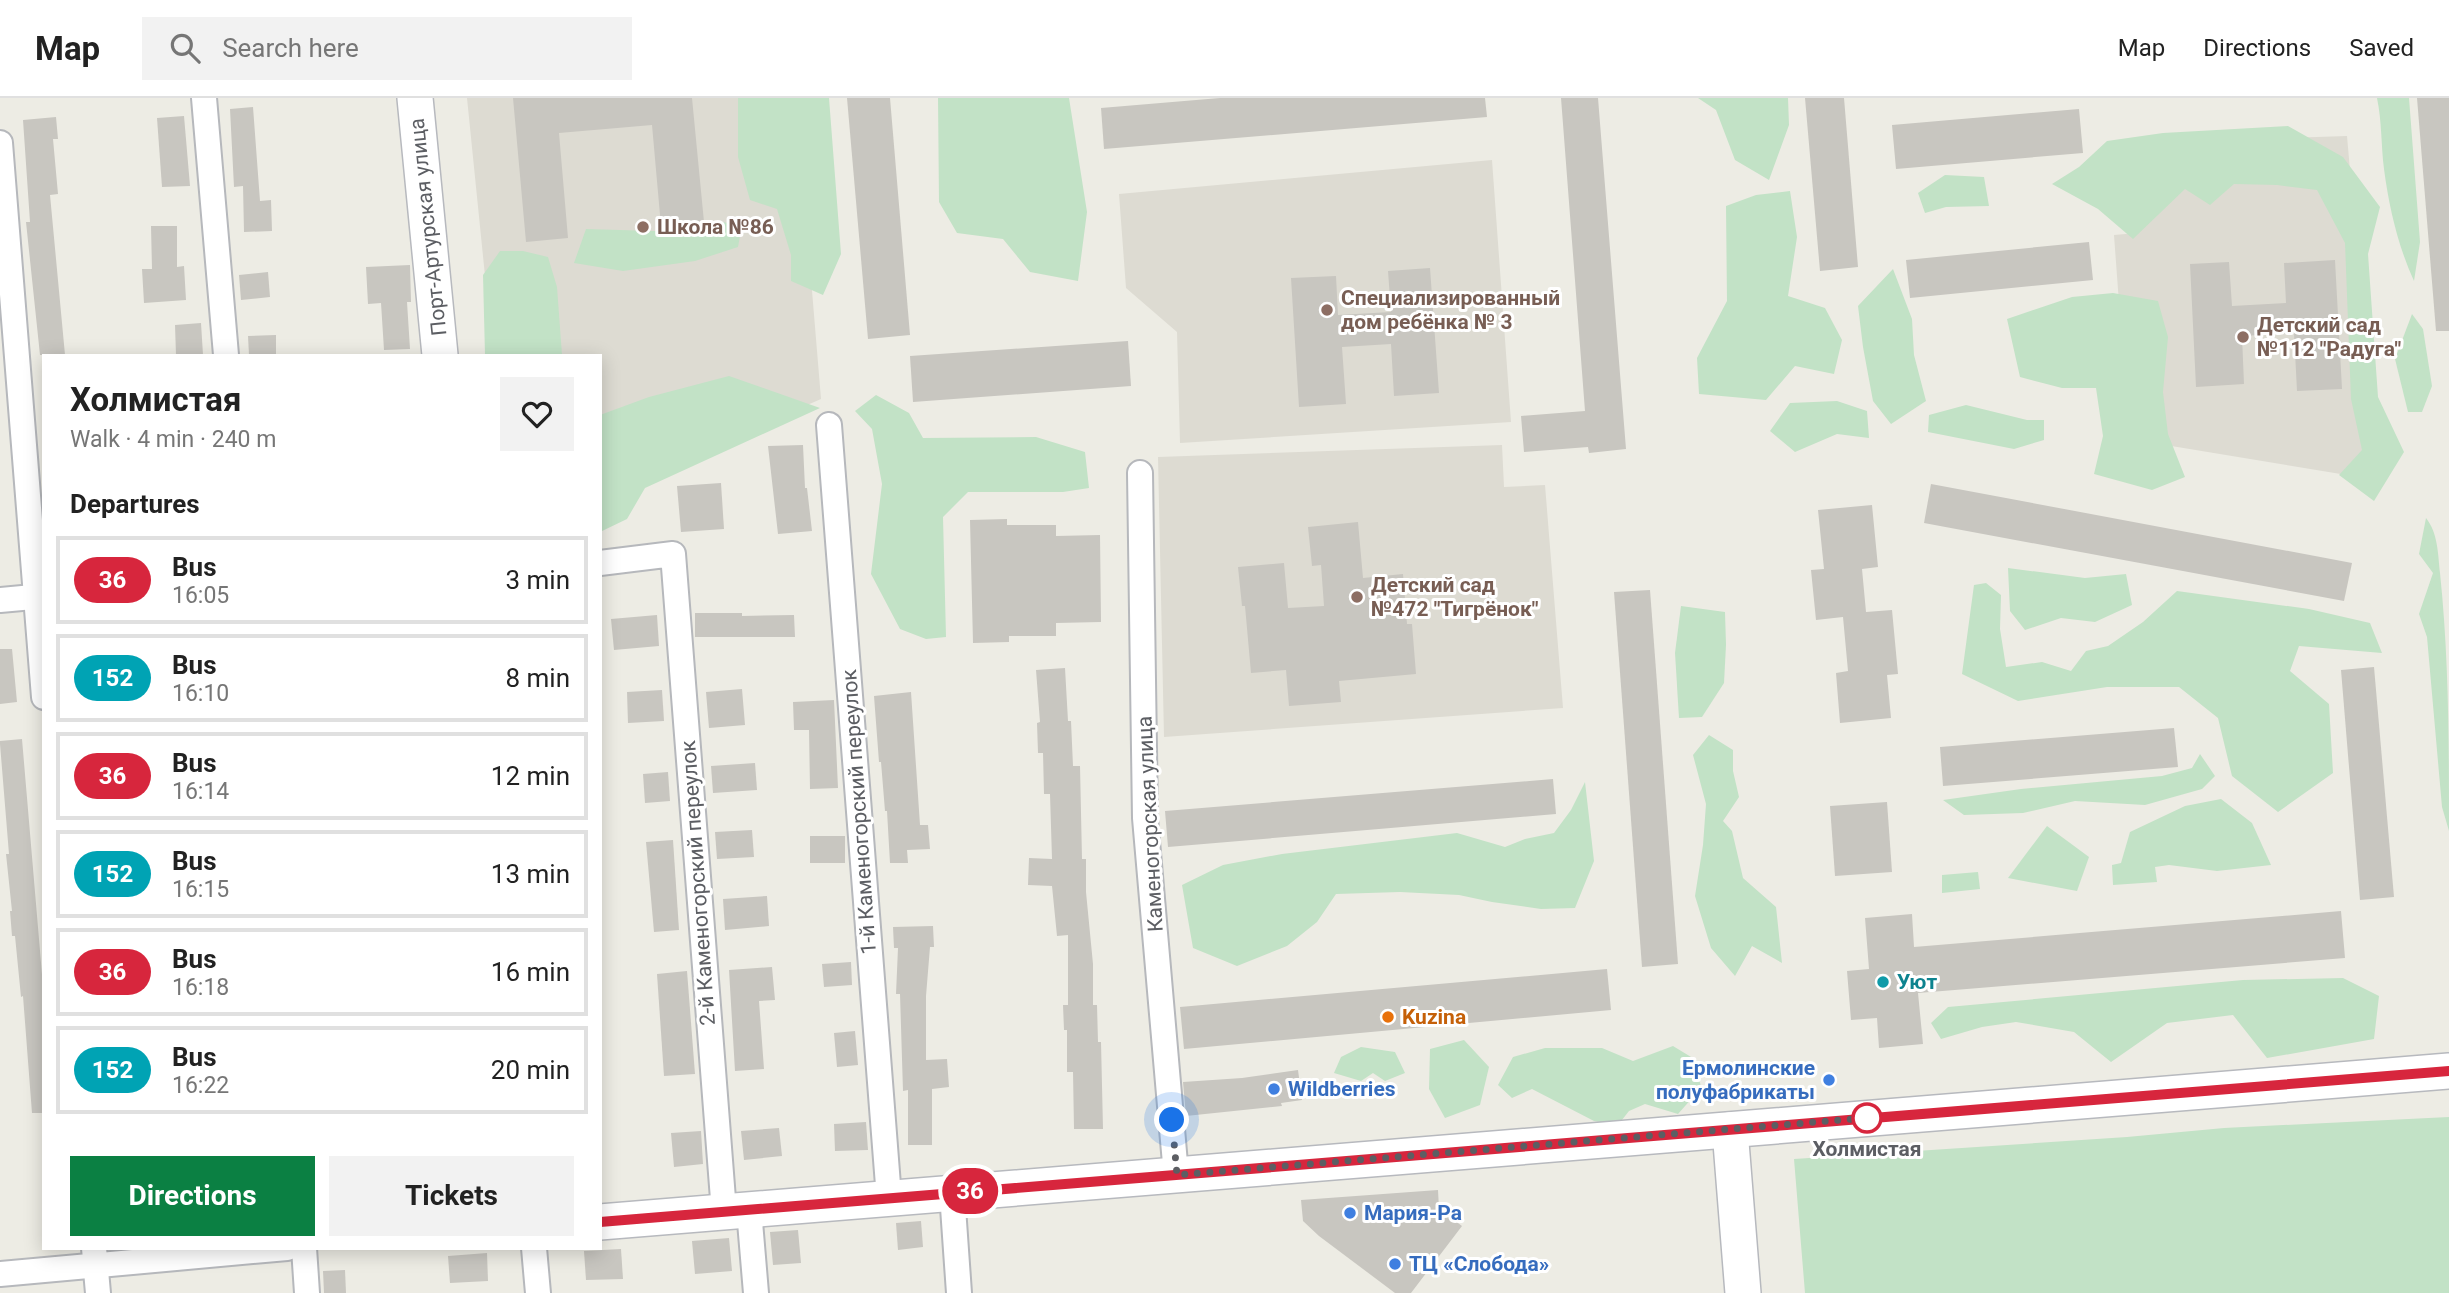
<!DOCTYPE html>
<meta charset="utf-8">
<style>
:root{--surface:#fff;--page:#f2f2f2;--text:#222;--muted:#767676;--line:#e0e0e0;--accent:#0b8043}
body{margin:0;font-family:Roboto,sans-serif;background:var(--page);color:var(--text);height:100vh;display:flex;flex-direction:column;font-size:26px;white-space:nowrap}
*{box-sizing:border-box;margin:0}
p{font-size:23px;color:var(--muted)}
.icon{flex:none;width:38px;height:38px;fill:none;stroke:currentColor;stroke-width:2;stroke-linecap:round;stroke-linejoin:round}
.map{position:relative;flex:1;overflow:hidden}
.side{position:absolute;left:42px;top:256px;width:560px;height:896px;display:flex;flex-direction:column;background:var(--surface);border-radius:0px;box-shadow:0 4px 18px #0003}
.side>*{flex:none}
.badge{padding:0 14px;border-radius:23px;font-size:24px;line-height:46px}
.you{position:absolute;width:35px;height:35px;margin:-18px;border:5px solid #fff;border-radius:50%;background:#1a73e8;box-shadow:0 0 0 10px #1a73e833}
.map>.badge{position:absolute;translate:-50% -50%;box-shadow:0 0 0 4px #fff}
h2{padding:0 28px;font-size:26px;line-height:63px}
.round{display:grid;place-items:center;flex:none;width:74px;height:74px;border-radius:0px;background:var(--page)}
.summary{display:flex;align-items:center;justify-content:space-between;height:119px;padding:0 28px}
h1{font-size:33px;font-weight:700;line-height:52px}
.action{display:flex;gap:14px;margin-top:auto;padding:14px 28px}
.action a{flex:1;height:80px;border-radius:0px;background:var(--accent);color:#fff;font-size:28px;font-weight:700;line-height:80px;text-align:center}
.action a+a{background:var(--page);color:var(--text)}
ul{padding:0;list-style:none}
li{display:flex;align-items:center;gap:21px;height:88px;margin:0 14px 10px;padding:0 14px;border:4px solid var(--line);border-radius:0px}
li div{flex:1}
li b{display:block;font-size:26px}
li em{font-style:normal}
li .badge{min-width:77px;font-weight:700;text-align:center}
header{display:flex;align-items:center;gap:42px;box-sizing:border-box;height:98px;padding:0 35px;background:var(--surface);border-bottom:2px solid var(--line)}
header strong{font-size:33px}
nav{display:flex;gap:38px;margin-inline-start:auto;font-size:24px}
.search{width:490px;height:63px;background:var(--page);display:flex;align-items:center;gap:18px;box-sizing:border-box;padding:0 24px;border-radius:0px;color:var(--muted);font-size:26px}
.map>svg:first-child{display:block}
.education{fill:#dddbd2}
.green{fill:#c2e2c6}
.building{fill:#c8c6c0}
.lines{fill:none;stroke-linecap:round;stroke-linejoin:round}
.street-casing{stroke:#b6b8bc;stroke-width:28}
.secondary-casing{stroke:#b7b9be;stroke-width:38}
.street{stroke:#fff;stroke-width:24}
.secondary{stroke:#fff;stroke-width:35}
.line-casing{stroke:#fff;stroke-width:16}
.line{stroke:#d7263d;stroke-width:10}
.walk{stroke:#5c5e63;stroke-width:7;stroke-dasharray:0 12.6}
.education-dot{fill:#8d6e63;stroke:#fff;stroke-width:2.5}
.culture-dot{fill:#0f9aa8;stroke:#fff;stroke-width:2.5}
.food-dot{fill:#e8710a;stroke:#fff;stroke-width:2.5}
.shop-dot{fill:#3f7fe0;stroke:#fff;stroke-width:2.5}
.stop-dot{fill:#fff;stroke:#d7263d;stroke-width:3.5}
.labels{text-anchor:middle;stroke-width:6;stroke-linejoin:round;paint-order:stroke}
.street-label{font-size:21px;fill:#5c5e63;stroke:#fff}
.education-label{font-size:21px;font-weight:bold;fill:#785e54;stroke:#fff;text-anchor:start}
.culture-label{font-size:21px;font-weight:bold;fill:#0d838f;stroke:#fff;text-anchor:start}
.food-label{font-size:21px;font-weight:bold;fill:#c56008;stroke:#fff;text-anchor:start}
.shop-label{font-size:21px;font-weight:bold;fill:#366cbe;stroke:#fff;text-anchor:start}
.stop-label{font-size:21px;font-weight:bold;fill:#5c5e63;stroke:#fff}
</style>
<header>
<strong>Map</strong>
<div class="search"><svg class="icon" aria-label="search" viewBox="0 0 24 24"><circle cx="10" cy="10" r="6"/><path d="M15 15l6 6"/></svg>Search here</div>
<nav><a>Map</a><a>Directions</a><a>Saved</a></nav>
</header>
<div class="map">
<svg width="2449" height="1195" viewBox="0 0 2449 1195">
<rect width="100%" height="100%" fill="#edece4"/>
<g class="education">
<path d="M467 0H796L821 301 600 397V257H493Z"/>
<path d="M2347 38 2377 382 2129 341 2114 137 2137 135 2131 45Z"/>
<path d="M1492 62 1511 324 1180 345 1177 234 1126 190 1119 96Z"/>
<path d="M1502 347 1504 389 1545 387 1563 610 1164 639 1158 359Z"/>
</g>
<g class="green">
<path d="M738 0H829L841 156 823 197 791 183V157L777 111 750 102 738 59Z"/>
<path d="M938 0H1069L1087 114 1078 183 1030 174 1003 141 957 135 939 104Z"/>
<path d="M1698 0H1788L1789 27 1769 82 1735 62 1716 12Z"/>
<path d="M2377 0H2409L2420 144 2414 183C2398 148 2389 109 2384 71 2381 47 2382 24 2377 0Z"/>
<path d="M2288 28 2343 59 2380 109 2368 156 2378 299 2404 354 2374 403 2339 377 2362 352 2351 301 2345 145 2317 92 2277 87 2234 86 2210 107 2185 91 2133 141 2098 111 2052 86 2079 69 2107 43 2163 35Z"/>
<path d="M1945 77 1984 79 1989 108 1946 109 1925 115 1918 95Z"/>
<path d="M1790 93 1797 139 1788 198 1825 210 1842 242 1834 276 1795 268 1766 302 1699 296 1697 260 1727 203 1726 108 1756 97Z"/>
<path d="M715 123 742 127 738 149 695 163 623 173 574 165 586 131 688 134Z"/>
<path d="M500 153H523L548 159 557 189 562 257H485L483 177Z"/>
<path d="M1893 171 1912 221 1914 257 1926 303 1891 326 1873 303 1863 249 1858 208Z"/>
<path d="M2113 195 2158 203 2168 239 2163 294 2168 336 2185 379 2152 392 2094 376 2103 338 2096 290H2062L2020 279 2007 221 2072 199Z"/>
<path d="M2412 216 2423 231 2432 288 2422 314H2408L2395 261Z"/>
<path d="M729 278 820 310 645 390 627 421 600 434V317L649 299Z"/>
<path d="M876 297 909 315 923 340 1036 339 1085 354 1089 390 1063 394H968L943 419 946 539 926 541 900 531 871 476 882 386 872 331 855 313Z"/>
<path d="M1837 303 1867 313 1869 340 1837 336 1795 354 1770 333 1790 305Z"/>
<path d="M1966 307 2027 322H2044V342L2014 351 1928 334 1929 317Z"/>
<path d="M2426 420C2438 435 2438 456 2440 475 2449 561 2449 647 2449 733L2442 709 2427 539 2419 516 2433 475 2419 456Z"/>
<path d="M2008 470 2085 480 2126 476 2132 507 2095 524 2061 520 2025 532 2010 513Z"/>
<path d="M1986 485 2001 497 2000 531 2006 569 2042 564 2071 573 2086 553 2108 548 2143 524 2177 493 2309 511 2370 525 2382 555 2299 548 2290 573 2329 606 2333 675 2278 714 2232 678 2218 620 2179 589H2107L2018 603 1962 576 1974 487Z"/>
<path d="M1681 508 1725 514 1726 547 1724 585 1702 619 1679 620 1675 555Z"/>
<path d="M1709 637 1733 652V673L1739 699 1723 723 1732 733 1743 780 1776 809 1782 865 1752 848 1735 878 1711 850 1695 798 1703 747 1706 706 1693 657Z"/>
<path d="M2200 656 2215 678 2202 691 2145 707 2075 703 2023 715 1964 717 1943 702 2021 691 2162 678 2192 670Z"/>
<path d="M1585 684 1594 763 1575 810 1541 811 1492 804 1459 797 1400 794 1336 796 1317 824 1287 848 1237 868 1193 850 1182 787 1223 767 1282 756 1457 735 1505 749 1525 741 1554 735 1571 712Z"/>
<path d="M2221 701 2252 725 2271 767 2217 773 2169 767 2155 769 2157 784 2113 787 2112 767 2121 765 2130 734 2185 708Z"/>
<path d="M2047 728 2089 759 2077 793 2008 780Z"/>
<path d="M1978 774 1980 791 1942 795V777Z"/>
<path d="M2343 880 2379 898 2374 941 2267 960 2233 917 2167 925 2111 964 2074 934 2016 924 1982 929 1941 941 1931 925 1948 909 2243 882Z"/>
<path d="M1464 942 1489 969 1480 1007 1445 1020 1429 991 1430 951Z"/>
<path d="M1673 948 1696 962 1701 990 1678 1016 1645 1006 1629 1013 1618 1027 1594 1023 1532 991 1512 1000 1498 987 1513 959 1545 950H1602L1633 963Z"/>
<path d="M1361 949 1395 954 1405 975 1385 983 1373 975 1361 983 1334 975 1341 959Z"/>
<path d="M2449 1019V1195H1805L1794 1061 2127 1039 2224 1030Z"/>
</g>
<g class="building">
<path d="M513 0H692L704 124 661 128 652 27 559 35 568 140 526 144Z"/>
<path d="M847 0H890L910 237 868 241Z"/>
<path d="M1220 0H1485L1487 19 1104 51 1101 10Z"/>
<path d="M1561 0H1598L1626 351 1589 355 1588 349 1524 354 1521 318 1585 313Z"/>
<path d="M1805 0H1844L1858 169 1820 173Z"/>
<path d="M2417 0H2449V233H2436Z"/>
<path d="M253 9 260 103 271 102 272 133 244 134 243 88 234 89 230 11Z"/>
<path d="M2079 11 2083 55 1896 71 1892 27Z"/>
<path d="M184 18 190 88 162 89 157 20Z"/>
<path d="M56 19 58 41H53L58 96 50 97 65 257H40L26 124H30L23 22Z"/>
<path d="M151 128H177V169L184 168 186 202 144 205 142 171H152Z"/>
<path d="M2089 144 2093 182 1910 200 1906 162Z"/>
<path d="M2335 162 2342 291 2297 293 2294 235 2242 238 2244 286 2196 289 2190 166 2229 164 2232 208 2286 205 2284 165Z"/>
<path d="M410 167 411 204H407L410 251 384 252 381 205 368 206 366 169Z"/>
<path d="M1430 170 1439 295 1394 298 1391 246 1342 249 1346 306 1299 309 1291 180 1336 178 1338 217 1391 214 1388 173Z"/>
<path d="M268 174 270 199 241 202 239 177Z"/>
<path d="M201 225 203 257H176L175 227Z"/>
<path d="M276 237V257H249L248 238Z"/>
<path d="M1128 243 1131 288 913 304 910 258Z"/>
<path d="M803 347 805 390H807L812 433 778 436 768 348Z"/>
<path d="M721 385 724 431 681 434 677 388Z"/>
<path d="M1931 386 2352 465 2344 503 1924 425Z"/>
<path d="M1872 407 1878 469 1862 471 1866 514 1892 512 1898 576 1887 577 1891 620 1840 625 1836 575 1848 573 1843 519 1816 522 1811 472 1824 471 1818 412Z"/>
<path d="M1007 421V427H1056V438L1100 437 1101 524 1056 525V538H1009V544L973 545 970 422Z"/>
<path d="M1358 424 1363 480 1403 476 1407 526H1412L1416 576 1339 583 1341 604 1289 608 1286 572 1251 575 1245 508H1242L1238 469 1284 465 1288 510 1324 508 1321 467 1312 468 1308 429Z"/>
<path d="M1650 492 1678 866 1642 869 1614 494Z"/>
<path d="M695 515H742V518L794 517 795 539H695Z"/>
<path d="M657 517 659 548 614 552 611 521Z"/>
<path d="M0 551H12L17 604 0 606Z"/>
<path d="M2374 569 2394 799 2360 802 2341 572Z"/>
<path d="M1065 570 1068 623H1071L1073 668H1080L1082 761H1086V794L1093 866V907H1097L1098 944H1101L1103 1031H1074L1073 974H1067V932H1064L1063 907H1068V837L1057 838 1052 788 1028 787 1029 760 1052 761 1050 696H1044L1043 655H1038L1037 625 1040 624 1036 572Z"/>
<path d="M742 591 745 627 709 630 706 594Z"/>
<path d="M662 592 664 623 628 625 627 594Z"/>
<path d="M911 594 920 727H928L930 751 907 752 908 765H890L887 713H885L881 664H879L874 598Z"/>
<path d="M834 602 838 690 810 691 809 632H794L793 604Z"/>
<path d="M2174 630 2178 669 1943 688 1940 649Z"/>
<path d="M22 641 44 900V1015H32L23 898 21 899 15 838H12L10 813H12L6 756H9L0 646V643Z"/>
<path d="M755 665 757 692 713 695 711 668Z"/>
<path d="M668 674 670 703 645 705 643 676Z"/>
<path d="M1553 681 1556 716 1168 749 1165 713Z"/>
<path d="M1887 704 1892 774 1835 778 1830 708Z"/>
<path d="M752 732 754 759 717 761 715 734Z"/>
<rect x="810" y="738" width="35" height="27"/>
<path d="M673 742 679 832 654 834 646 744Z"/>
<path d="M767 798 769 828 725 832 723 801Z"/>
<path d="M2341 813 2345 860 1918 895 1923 946 1879 950 1877 920 1851 922 1847 873 1869 871 1865 820 1912 816 1914 849Z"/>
<path d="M933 828 934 849H930L926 898V962L947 961 949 989 932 991V1047H908V992L903 993 900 896H896L898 850H894L893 829Z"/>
<path d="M851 864 852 887 824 889 822 866Z"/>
<path d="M772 869 775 902 759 903 764 971 735 973 729 872Z"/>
<path d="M1607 871 1611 912 1184 951 1180 909Z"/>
<path d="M687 873 695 976 664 978 657 876Z"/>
<path d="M855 933 858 967 837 969 834 935Z"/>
<path d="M1298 972 1302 1002 1281 1005 1282 1008 1186 1018 1183 984 1242 980Z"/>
<path d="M866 1024 868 1052 835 1053 834 1026Z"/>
<path d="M779 1030 782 1058 744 1062 741 1033Z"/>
<path d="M701 1033 703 1066 674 1069 671 1035Z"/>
<path d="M1438 1092 1439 1111 1462 1128 1411 1195H1395L1319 1138 1303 1123 1301 1102Z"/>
<path d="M921 1123 923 1149 898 1152 896 1125Z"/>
<path d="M798 1132 801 1165 773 1167 770 1134Z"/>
<path d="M729 1140 732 1173 695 1176 692 1143Z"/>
<path d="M621 1151 623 1181 586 1182 584 1153Z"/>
<path d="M487 1155 488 1183 450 1185 448 1158Z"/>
<path d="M345 1172 346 1195H324L323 1173Z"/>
</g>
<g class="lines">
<g class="street-casing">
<g id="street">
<path d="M204 0 226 257"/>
<path d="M0 45 44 599"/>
<path d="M829 327 889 1100"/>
<path d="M1140 375 1145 720 1176 1077"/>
<path d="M600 465 673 456 724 1114"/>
<path d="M0 502 44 498"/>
<path d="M952 1095 959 1195"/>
<path d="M749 1112 756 1195"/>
<path d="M94 1150 98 1195"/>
<path d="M304 1150 307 1195"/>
<path d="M534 1150 538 1195"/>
<path d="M0 1176 287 1150"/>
</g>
</g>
<g class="secondary-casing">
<g id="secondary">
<path d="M415 0 440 257"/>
<path d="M1730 1032 1743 1195"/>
<path d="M600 1124 2449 973"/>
</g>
</g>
<use href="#street" class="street"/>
<use href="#secondary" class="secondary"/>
</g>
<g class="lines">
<g class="line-casing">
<path id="line" d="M600 1124 2449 973"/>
</g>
<use href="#line" class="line"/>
<path class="walk" d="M1172 1022 1177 1077 1877 1019 1867 1020"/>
</g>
<g class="education-dot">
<circle cx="643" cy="129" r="7"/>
<circle cx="1327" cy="212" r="7"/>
<circle cx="2243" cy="239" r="7"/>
<circle cx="1357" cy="499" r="7"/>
</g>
<circle class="culture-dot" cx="1883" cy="884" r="7"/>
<circle class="food-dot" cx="1388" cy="919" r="7"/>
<g class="shop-dot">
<circle cx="1829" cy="982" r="7"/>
<circle cx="1274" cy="991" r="7"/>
<circle cx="1350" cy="1115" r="7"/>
<circle cx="1395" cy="1166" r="7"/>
</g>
<circle class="stop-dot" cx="1867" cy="1020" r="14"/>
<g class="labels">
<g class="street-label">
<text transform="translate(428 129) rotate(-96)" y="7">Порт-Артурская улица</text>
<text transform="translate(859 714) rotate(-94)" y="7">1-й Каменогорский переулок</text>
<text transform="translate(1150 726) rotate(-93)" y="7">Каменогорская улица</text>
<text transform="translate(698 785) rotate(-94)" y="7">2-й Каменогорский переулок</text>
</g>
<g class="education-label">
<text x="657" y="136">Школа №86</text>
<text x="1341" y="207">Специализированный<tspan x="1341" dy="24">дом ребёнка № 3</tspan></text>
<text x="2257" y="234">Детский сад<tspan x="2257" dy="24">№112 "Радуга"</tspan></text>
<text x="1371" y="494">Детский сад<tspan x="1371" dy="24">№472 "Тигрёнок"</tspan></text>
</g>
<g class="culture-label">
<text x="1897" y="891">Уют</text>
</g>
<g class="food-label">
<text x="1402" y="926">Kuzina</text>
</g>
<g class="shop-label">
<text x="1815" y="977" text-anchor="end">Ермолинские<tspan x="1815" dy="24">полуфабрикаты</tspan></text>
<text x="1288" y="998">Wildberries</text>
<text x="1364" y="1122">Мария-Ра</text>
<text x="1409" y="1173">ТЦ «Слобода»</text>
</g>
<g class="stop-label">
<text x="1867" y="1058">Холмистая</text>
</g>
</g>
</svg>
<div class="you" style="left:1172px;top:1022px"></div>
<b class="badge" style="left:970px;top:1093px;background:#d7263d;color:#fff">36</b>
<section class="side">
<div class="summary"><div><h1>Холмистая</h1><p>Walk · 4 min · 240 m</p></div><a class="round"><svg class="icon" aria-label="heart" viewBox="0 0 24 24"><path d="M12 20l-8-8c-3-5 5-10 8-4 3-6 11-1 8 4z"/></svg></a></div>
<h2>Departures</h2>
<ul>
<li><span class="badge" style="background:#d7263d;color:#fff">36</span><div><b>Bus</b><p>16:05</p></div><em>3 min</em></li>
<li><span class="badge" style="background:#00a3b4;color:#fff">152</span><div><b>Bus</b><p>16:10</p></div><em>8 min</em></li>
<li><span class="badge" style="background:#d7263d;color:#fff">36</span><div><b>Bus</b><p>16:14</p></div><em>12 min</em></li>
<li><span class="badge" style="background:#00a3b4;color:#fff">152</span><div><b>Bus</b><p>16:15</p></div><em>13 min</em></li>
<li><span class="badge" style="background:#d7263d;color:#fff">36</span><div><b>Bus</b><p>16:18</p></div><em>16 min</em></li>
<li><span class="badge" style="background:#00a3b4;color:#fff">152</span><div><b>Bus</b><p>16:22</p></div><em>20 min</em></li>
</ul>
<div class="action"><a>Directions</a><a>Tickets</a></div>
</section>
</div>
